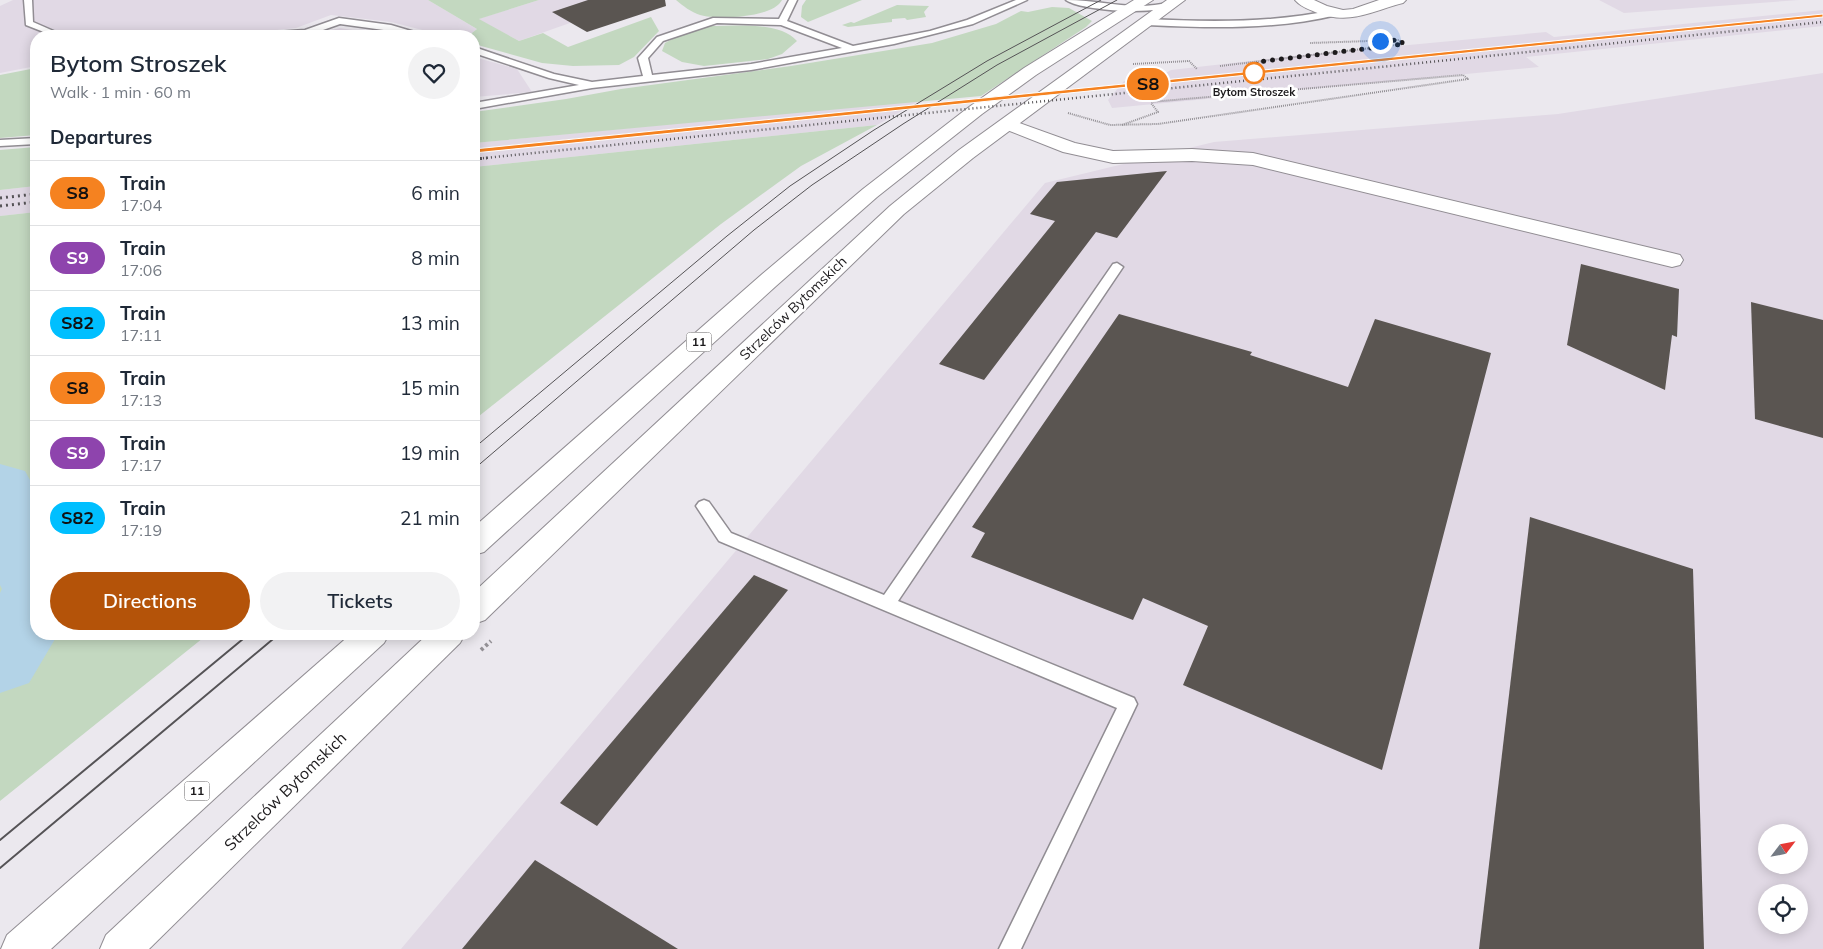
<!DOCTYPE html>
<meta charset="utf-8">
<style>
:root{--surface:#fff;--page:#f2f2f3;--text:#1f2937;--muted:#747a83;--line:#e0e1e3;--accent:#b45309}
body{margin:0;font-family:Mulish,sans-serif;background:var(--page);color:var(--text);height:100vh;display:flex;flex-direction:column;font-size:19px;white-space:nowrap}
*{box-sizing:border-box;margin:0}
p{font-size:16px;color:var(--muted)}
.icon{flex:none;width:28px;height:28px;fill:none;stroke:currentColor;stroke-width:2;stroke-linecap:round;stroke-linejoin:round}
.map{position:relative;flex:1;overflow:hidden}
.drawer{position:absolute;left:30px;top:30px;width:450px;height:610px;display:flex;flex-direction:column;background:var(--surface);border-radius:20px;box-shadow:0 2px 12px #0003}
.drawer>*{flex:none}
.badge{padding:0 10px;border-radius:16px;font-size:18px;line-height:32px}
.needle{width:32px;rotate:58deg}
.tools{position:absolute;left:1758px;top:824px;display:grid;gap:10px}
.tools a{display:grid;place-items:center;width:50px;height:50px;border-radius:50%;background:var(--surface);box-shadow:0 2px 12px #0003;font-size:25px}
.you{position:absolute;width:25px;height:25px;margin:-12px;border:4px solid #fff;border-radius:50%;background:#1a73e8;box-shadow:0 0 0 8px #1a73e833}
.map>.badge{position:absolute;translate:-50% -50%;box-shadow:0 0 0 2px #fff}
h2{padding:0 20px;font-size:19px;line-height:45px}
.round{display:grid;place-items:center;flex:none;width:52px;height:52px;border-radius:26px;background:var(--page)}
.summary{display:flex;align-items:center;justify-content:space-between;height:85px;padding:0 20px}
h1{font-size:24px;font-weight:600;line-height:38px}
.action{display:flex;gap:10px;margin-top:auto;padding:10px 20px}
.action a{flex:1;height:58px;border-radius:30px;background:var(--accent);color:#fff;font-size:20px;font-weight:600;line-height:58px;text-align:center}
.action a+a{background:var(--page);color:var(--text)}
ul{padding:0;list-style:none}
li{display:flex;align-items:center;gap:15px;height:65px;padding:0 20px;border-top:1px solid var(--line)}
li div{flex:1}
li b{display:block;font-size:19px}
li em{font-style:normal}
li .badge{min-width:55px;font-weight:700;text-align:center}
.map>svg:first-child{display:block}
.built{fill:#e1d9e5;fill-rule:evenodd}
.green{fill:#c3d8c0}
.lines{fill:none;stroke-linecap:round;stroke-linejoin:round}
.river{fill:#b3d3e7;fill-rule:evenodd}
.building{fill:#5a5551}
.lane-casing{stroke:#918d93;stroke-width:3}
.street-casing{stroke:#918d93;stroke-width:2}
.highway-casing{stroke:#918d93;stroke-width:2}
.path-far1{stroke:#939095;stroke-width:2;stroke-dasharray:1 1;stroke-linecap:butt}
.path{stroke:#939095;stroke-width:4;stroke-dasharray:3 3;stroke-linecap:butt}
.lane{fill:#fff;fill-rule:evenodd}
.street{fill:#fff;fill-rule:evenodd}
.highway{fill:#fff;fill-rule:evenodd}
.tram-far1{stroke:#555356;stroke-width:1}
.tram{stroke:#555356;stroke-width:2}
.rail-far1{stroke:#555356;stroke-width:2.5;stroke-dasharray:1 3;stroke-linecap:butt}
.rail{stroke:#555356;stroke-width:3;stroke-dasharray:2 4;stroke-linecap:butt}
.line{fill:#f58220;stroke:#fff}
.walk{stroke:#1c1a1c;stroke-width:5;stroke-dasharray:0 9}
.stop-dot{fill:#fff;stroke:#f58220;stroke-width:2.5}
.labels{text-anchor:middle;stroke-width:5;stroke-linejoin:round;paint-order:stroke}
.far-stop-label{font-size:11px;font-weight:bold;fill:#1c1a1c;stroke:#fff}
.shield{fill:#fff;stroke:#605f60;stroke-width:1}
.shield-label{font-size:12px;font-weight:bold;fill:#1c1a1c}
.street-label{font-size:14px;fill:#1c1a1c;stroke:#fff}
.near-street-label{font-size:16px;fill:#1c1a1c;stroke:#fff}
</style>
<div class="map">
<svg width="1823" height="949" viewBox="0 0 1823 949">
<rect width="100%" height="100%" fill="#ebe8ee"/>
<g class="built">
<path d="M13 0H428L477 29 468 36H446L391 22 331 15 296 28 216 36H36V66L0 73V6Z"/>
<path d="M539 0H635L519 41 478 19Z"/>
<path d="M1599 0H1799L1624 13Z"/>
<path d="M1823 10V26L1526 57 1539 67 1112 108 1108 100 1124 81 1159 77 1171 70 1302 55 1546 32 1554 37Z"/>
<path d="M340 28 390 36H308Z"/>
<path d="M474 57 517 69 532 92 474 97Z"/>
<path d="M1823 73V949H401L1045 183 1214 142 1558 114ZM1766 832H1799V865H1766ZM1766 892H1799V925H1766Z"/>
<path d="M921 100 877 125 474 167V143Z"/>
<path d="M36 186V212L0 216V190Z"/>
</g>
<g class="green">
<path d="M428 0H539L479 19 519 41 543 33 568 47 651 17 659 31 634 57 619 65 573 66 542 63 474 44V36H468L477 29Z"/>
<path d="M676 0H782C773 18 717 20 700 15 691 12 683 6 676 0Z"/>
<path d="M806 0H862L808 22 801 17 802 6Z"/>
<path d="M897 5 929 6 924 12 926 17 907 20 905 18 892 19V22L848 27 842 25 851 22 854 23Z"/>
<path d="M1052 7 1069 8 1092 21 1086 27 981 96 474 143V112L566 99 621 89 791 66 932 43 996 24 1021 11 1028 12Z"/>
<path d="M711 26C735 26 780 21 797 41L782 54 768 59 704 66 682 62 662 51 665 43C680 35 694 29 711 26Z"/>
<path d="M36 68V135L0 138V75Z"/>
<path d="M877 125 801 166 721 224 474 420V167Z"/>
<path d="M36 147V186L0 190V150Z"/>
<path d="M36 212V634H208L0 801V216Z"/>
</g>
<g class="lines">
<path class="river" d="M0 464 25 471 35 489 36 634H58L29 683 0 693V593L2 589 0 585Z"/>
</g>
<g class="building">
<path d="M588 0H665L666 6 587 32 552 12Z"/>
<path d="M1167 171 1117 238 1096 232 984 380 939 364 1055 221 1030 214 1057 182Z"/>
<path d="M1581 264 1679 289 1677 337 1672 335 1665 390 1567 345Z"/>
<path d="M1751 302 1823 320V438L1755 419Z"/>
<path d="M1119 314 1252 352 1250 355 1348 387 1375 319 1491 353 1382 770 1183 685 1208 626 1143 598 1133 620 971 557 985 533 972 527Z"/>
<path d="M1530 517 1693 569 1704 949H1479Z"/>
<path d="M754 575 788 590 597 826 560 803Z"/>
<path d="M535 860 678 949H462Z"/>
</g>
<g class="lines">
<g class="lane-casing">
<g id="lane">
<path d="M24 0H32L33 22 65 36H54L26 25Z"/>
<path d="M789 0H797L787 21 853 46 930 31 967 20 1016 0H1027L973 24 894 44 751 70 592 88 474 109V103L579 85 549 78 474 53V47L554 74 592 82 643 76 638 58 657 37 713 18 779 19ZM717 23 781 25 842 48 751 64 652 75 648 58 663 41Z"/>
<path d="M1066 0C1106 0 1130 12 1172 2L1176 4C1160 16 1081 11 1066 0Z"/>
<path d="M1334 10 1338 13 1337 15C1275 30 1210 28 1147 25L1143 22 1147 19C1210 22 1272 23 1334 10Z"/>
<path d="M339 18 391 25 428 36H414L391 31 340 24 306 36H259L263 33 305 30Z"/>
<path d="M36 138V144L0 146V140Z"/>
<path d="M1117 263 1123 267 898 601 1134 698 1137 704 1021 949H999L1117 708 719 541 696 506 699 502 704 500 709 502 731 533 884 595 1113 264Z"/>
</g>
</g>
<g class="street-casing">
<g id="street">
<path d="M1295 0H1314L1327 6 1343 10 1353 9 1379 0H1406L1403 3C1371 11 1350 26 1315 12 1308 9 1300 6 1295 0Z"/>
<path d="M1008 119 1075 143 1113 151 1192 149 1253 153 1672 253 1680 255 1683 260 1680 265 1672 267 1253 165 1192 161 1113 163 1063 152 1002 128 999 124 1002 120Z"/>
</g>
</g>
<g class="highway-casing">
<g id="highway">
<path d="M1134 0H1153L1036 75 982 114 877 197 776 286 484 552 474 555V527L760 276 863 189 969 107 1024 68Z"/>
<path d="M1167 0H1185L973 158 904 214 485 620 474 624V592L890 206 959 150Z"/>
<path d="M351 634H389L384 643 51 949H1L7 935Z"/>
<path d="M428 634H465L460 643 149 949H100L106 935Z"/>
</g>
</g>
<g class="path-far1">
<path d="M1133 64 1189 61 1197 69"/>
<path d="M1220 66 1404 44 1399 40 1310 43"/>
<path d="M1068 113 1110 125 1158 124 1468 79 1463 75 1151 102"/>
<path d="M1122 125 1158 112 1151 103"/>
</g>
<path class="path" d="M481 650 491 641"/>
<use href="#lane" class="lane"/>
<use href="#street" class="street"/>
<use href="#highway" class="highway"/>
<g class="tram-far1">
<path d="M474 448 727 236 790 186 874 130 987 61 1101 0"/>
<path d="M474 469 754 230 812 185 903 124 997 65 1117 0"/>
</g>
<g class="tram">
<path d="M0 840 249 634"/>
<path d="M0 868 279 634"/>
</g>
<g class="rail-far1">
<path d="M474 151 576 141"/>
<path d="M475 159 1823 22"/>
</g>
<g class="rail">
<path d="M474 159 487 158"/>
<path d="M0 198 36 194"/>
<path d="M0 206 36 202"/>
</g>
</g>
<path class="line" d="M1823 14V17L474 153 470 151 474 149Z"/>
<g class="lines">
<path class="walk" d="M1254 73 1257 62 1404 44 1399 40 1380 41"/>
</g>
<circle class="stop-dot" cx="1254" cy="73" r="10"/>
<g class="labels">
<g class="far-stop-label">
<text x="1254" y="96">Bytom Stroszek</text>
</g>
<g class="shield">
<rect x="686.5" y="332.5" width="25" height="19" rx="4"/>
<rect x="184.5" y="781.5" width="25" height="19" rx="4"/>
</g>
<g class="shield-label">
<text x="699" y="346">11</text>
<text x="197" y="795">11</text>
</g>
<g class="street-label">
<text transform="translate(793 308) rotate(-44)" y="5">Strzelców Bytomskich</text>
</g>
<g class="near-street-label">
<text transform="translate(285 791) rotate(-44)" y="6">Strzelców Bytomskich</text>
</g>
</g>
</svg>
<div class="tools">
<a><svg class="needle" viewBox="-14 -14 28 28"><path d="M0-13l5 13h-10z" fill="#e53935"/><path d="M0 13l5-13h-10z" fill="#747a83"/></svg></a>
<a><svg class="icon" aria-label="locate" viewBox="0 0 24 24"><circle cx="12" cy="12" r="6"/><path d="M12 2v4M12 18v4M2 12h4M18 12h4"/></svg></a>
</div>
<div class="you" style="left:1380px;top:41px"></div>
<b class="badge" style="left:1148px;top:84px;background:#f58220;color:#111">S8</b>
<section class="drawer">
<div class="summary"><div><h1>Bytom Stroszek</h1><p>Walk · 1 min · 60 m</p></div><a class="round"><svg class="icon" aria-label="heart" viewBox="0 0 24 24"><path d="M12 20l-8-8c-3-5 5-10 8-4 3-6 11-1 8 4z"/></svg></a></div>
<h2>Departures</h2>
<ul>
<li><span class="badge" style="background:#f58220;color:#111">S8</span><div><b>Train</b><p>17:04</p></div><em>6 min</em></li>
<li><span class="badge" style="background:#8e44ad;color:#fff">S9</span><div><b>Train</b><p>17:06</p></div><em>8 min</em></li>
<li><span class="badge" style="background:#00bfff;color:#111">S82</span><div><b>Train</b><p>17:11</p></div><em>13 min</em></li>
<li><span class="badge" style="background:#f58220;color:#111">S8</span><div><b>Train</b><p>17:13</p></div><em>15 min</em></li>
<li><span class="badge" style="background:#8e44ad;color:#fff">S9</span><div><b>Train</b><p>17:17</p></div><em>19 min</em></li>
<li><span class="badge" style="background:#00bfff;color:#111">S82</span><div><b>Train</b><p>17:19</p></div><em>21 min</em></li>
</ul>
<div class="action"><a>Directions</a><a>Tickets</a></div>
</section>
</div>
